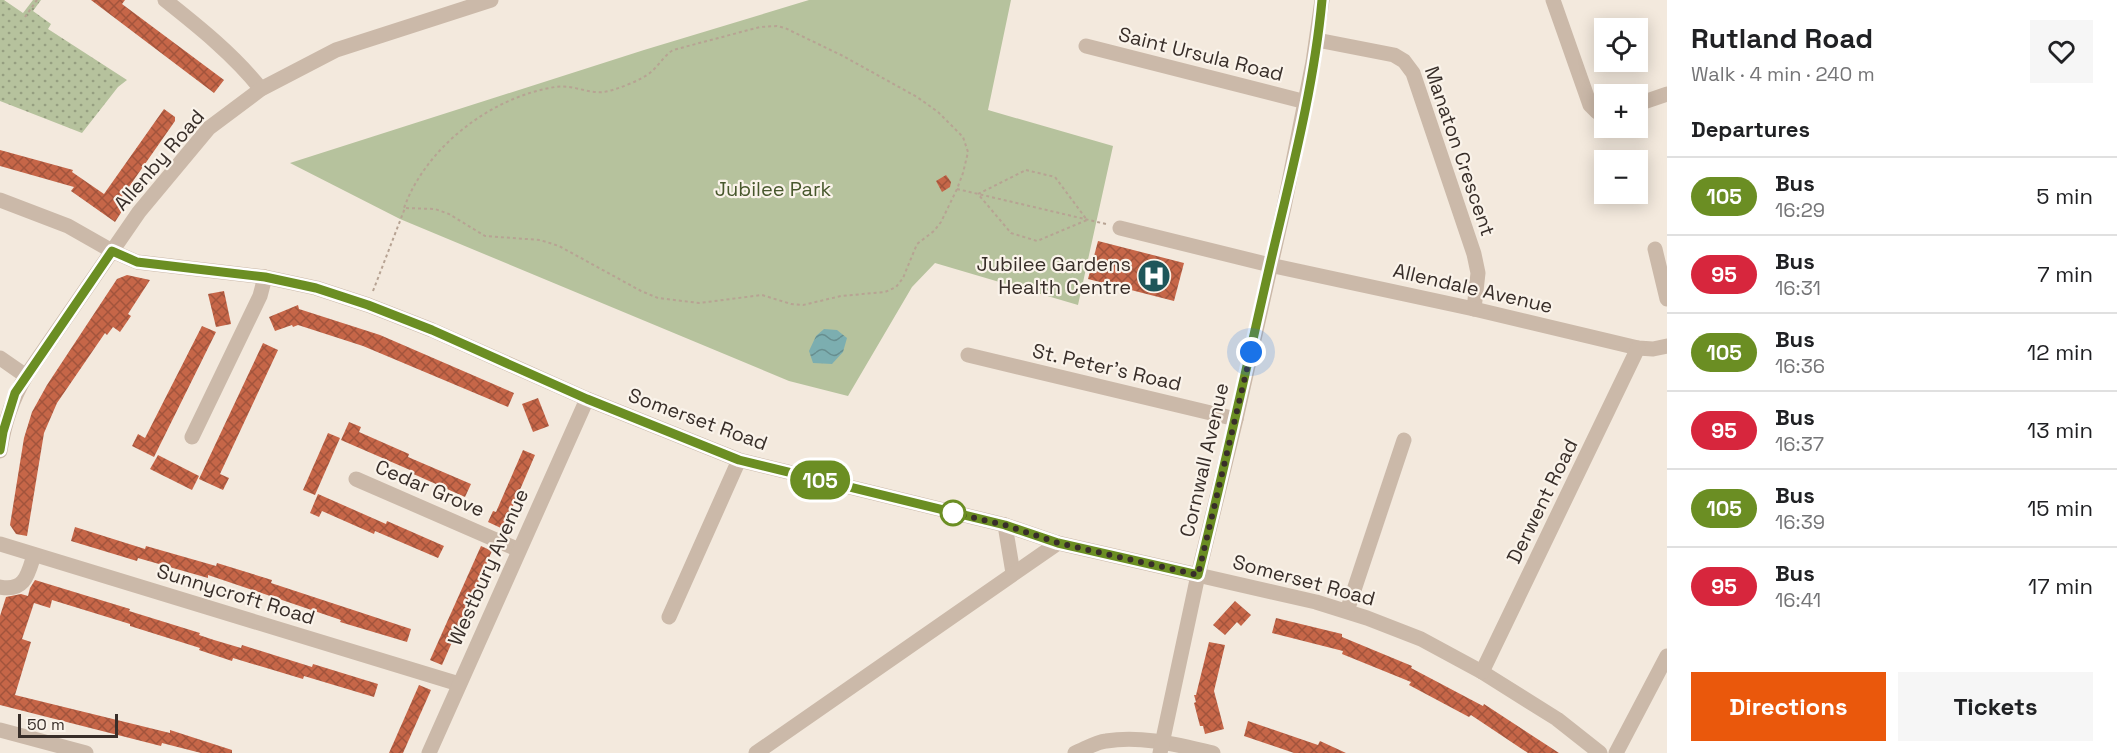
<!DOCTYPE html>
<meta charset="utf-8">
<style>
:root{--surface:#fff;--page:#f6f6f6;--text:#202124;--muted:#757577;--line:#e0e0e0;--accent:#ea580c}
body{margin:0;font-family:"Space Grotesk",sans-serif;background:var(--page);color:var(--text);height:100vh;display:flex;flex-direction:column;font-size:22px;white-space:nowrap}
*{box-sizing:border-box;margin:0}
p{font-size:20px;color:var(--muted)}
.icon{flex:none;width:33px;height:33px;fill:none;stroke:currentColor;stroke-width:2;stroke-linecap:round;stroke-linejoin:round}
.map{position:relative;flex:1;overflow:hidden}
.panel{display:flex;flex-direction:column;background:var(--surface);width:450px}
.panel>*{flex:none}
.badge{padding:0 12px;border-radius:20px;font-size:21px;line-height:39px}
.tools{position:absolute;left:1594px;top:18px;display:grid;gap:12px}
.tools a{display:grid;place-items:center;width:54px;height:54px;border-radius:0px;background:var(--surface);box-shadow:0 3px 15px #0003;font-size:30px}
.scale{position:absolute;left:18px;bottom:15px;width:100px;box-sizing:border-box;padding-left:6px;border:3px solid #382e29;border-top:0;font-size:16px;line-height:21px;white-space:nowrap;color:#382e29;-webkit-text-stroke:4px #faf3ea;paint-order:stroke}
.you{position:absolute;width:30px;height:30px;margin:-15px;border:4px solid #fff;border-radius:50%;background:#1a73e8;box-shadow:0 0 0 9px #1a73e833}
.map>.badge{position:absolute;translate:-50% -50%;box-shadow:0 0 0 3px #fff}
h2{padding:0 24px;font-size:22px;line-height:54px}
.round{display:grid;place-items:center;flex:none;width:63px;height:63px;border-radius:0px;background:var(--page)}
.overview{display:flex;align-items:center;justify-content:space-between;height:102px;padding:0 24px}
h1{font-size:28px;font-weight:700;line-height:45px}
.action{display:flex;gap:12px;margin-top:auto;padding:12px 24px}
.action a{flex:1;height:69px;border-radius:0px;background:var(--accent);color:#fff;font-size:24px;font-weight:700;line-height:69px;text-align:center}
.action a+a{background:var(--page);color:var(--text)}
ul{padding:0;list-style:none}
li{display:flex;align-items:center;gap:18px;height:78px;padding:0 24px;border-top:2px solid var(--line)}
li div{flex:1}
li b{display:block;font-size:22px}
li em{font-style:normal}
li .badge{min-width:66px;font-weight:700;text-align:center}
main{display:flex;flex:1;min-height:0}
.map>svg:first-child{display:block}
.park{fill:#b6c29d}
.garden{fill:url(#garden-dots)}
.water{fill:url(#water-waves)}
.building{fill:url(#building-cross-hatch)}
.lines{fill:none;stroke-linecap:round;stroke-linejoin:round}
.path{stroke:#b7a393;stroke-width:2;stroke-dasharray:3 3;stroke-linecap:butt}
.minor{stroke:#cbb9a9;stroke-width:15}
.line-casing{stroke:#fff;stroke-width:14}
.line{stroke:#6b8e23;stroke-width:9}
.walk{stroke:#382e29;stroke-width:6;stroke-dasharray:0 10.8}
.stop-dot{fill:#fff;stroke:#6b8e23;stroke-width:3}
.labels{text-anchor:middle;stroke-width:4.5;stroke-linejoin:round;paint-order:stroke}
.street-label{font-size:20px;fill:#382e29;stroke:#faf3ea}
.park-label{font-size:20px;fill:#47572c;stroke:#faf3ea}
.poi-label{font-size:20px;fill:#382e29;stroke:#faf3ea;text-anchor:end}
</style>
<main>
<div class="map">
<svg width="1667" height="753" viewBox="0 0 1667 753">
<defs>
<pattern id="garden-dots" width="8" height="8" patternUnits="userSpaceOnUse" patternTransform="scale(1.5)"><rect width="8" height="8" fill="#b6c29d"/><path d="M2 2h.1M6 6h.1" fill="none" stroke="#959e80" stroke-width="1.8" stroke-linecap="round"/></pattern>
<pattern id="water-waves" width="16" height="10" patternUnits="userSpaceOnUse" patternTransform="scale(1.5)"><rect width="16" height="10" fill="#7caeb0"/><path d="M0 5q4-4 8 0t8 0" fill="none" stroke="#678e8f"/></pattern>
<pattern id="building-cross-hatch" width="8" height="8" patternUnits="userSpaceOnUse" patternTransform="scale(1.5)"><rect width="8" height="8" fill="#c66648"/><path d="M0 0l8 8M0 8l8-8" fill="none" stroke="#a2543c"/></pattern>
</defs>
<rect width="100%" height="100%" fill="#f3e9dd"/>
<path class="park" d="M809 0H1011L988 110 1113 146 1078 305 935 263 912 287 848 396 789 381 400 219 290 163 644 50Z"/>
<path class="garden" d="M0 0H4L23 13 33 0H41L33 11 51 24 48 29 127 80 118 87 82 133 0 101Z"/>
<path class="water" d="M824 329 837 330 847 338 843 352 832 364 813 363 809 351 816 336Z"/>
<g class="building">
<path d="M91 0H125L122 4 224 80 214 93Z"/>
<path d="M164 109 175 117V121L117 204 124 208 115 222 71 191 74 187 0 166V150L73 170 72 172 104 194Z"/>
<path d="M946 175 951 182 950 187 942 192 936 181Z"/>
<path d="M1098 241 1184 263 1174 301 1088 279Z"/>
<path d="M127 275 150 280 128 314 131 316 120 332 113 327 107 335 105 333 57 403 44 433 27 536 16 534 10 525 24 438 32 412 47 385 117 279Z"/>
<path d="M224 291 231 324 216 327 208 294Z"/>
<path d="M298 305 299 309 380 335 514 393 508 407 363 346 298 325 293 327 292 325 275 331 269 317Z"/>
<path d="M202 326 216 332 154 457 132 446 138 434 145 438Z"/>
<path d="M263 343 278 350 220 474 229 478 223 490 199 479Z"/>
<path d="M538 398 549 426 533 432 522 404Z"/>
<path d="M349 422 361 427 359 432 409 454 408 457 471 484 465 497 409 472 410 470 341 440Z"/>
<path d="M328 433 340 438 315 495 303 490Z"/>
<path d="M523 450 535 455 503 529 488 522 493 511 496 512Z"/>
<path d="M158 455 199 476 192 490 150 469Z"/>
<path d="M318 494 386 524 387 521 444 546 438 558 375 531 374 534 322 511 319 517 310 513Z"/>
<path d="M75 527 145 549 146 546 216 566 217 563 272 580 271 583 411 629 407 642 340 622 341 620 208 575V578L138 558 137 561 71 541Z"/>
<path d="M481 546 492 551 442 665 430 660Z"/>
<path d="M35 580 130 609 129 611 200 633 199 635 214 640 241 648 242 645 312 667 313 664 378 684 374 697 304 676 303 679 233 658 232 661 199 650 200 648 130 626V624L52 600 50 608 34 603 22 639 31 642 15 695 170 733V730L232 750V753H201L162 743 161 746 0 705V616L6 597 21 594 28 596 30 588Z"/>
<path d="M1235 601 1251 615 1241 626 1237 622 1225 635 1213 625Z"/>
<path d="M1276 618 1342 634V637L1412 666 1411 668 1483 706 1484 704 1559 753H1528L1471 715 1469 717 1409 685 1411 682 1342 654 1343 651 1272 633Z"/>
<path d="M1209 642 1225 645 1214 691 1224 729 1205 734 1203 726H1200L1194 703 1196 702 1194 695H1196Z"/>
<path d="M419 685 431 690 403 753H389Z"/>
<path d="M1248 721 1318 745 1320 741 1346 753H1294L1244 736Z"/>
</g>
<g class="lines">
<g class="path">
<path d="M25 17 37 0"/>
<path d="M1026 170 1055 177 1087 220 1037 241 1011 233 978 194Z"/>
<path d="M957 189 1106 224"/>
<path d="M373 291 405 208 435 209 449 214 485 236 540 240 559 246 641 291 658 298 699 303 762 295 791 304 803 305 841 296 885 292 896 287 903 278 917 244 934 231 941 222 957 189 963 173 968 152 963 137 938 112 917 97 843 56 785 28 777 26 760 27 673 50C664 56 659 65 651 72 642 80 616 90 604 92 588 94 572 84 555 87 491 97 426 147 404 208"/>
</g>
<g class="minor">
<path d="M165 0C199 27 234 55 261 89"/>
<path d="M1553 0 1590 105 1597 112 1605 113"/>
<path d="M1317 40 1394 55 1404 61 1413 73 1474 254 1478 273 1474 309"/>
<path d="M1086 46 1306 102"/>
<path d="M1638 104 1667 94"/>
<path d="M0 200 68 226 112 251 137 262 265 277 316 288 368 305 432 330 587 399 739 460 1005 525 1058 543 1316 602 1367 618 1421 639 1482 672 1557 719 1600 753"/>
<path d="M1120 228 1270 265 1474 309 1638 348 1653 349 1667 346"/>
<path d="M1655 249 1667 299"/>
<path d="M968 355 1236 419"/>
<path d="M0 358 26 376"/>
<path d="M192 437 260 296 265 277"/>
<path d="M0 451C4 424 12 399 26 376L139 212 209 128 261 89 336 50 491 0"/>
<path d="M356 479 519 550"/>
<path d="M1005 525 1013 573"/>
<path d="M0 544 459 684"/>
<path d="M0 587C25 592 28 574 34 555"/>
<path d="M1347 611 1404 440"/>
<path d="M669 617 739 460"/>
<path d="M1482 672 1638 348"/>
<path d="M0 730 86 753"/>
<path d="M429 753 587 399"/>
<path d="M756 753 1058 543"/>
<path d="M1075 753C1085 749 1096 742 1106 741 1142 735 1178 745 1213 753"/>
<path d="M1160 753 1198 575 1236 419 1284 207 1313 62 1322 0"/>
<path d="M1616 753 1667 656"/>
</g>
</g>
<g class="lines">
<g class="line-casing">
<path id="line" d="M0 450 3 432 15 393 112 251 137 262 265 277 316 288 368 305 432 330 587 399 739 460 1005 525 1058 543 1198 575C1224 470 1247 365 1271 260 1291 174 1314 87 1322 0"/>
</g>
<use href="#line" class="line"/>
<path class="walk" d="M953 513 1005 525 1058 543 1198 575 1251 352"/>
</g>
<defs>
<g id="hospital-disc" transform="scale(1.725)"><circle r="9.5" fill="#1e565a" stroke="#faf3ea"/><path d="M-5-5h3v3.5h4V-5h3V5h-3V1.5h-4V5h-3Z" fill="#fff"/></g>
</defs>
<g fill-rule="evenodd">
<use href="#hospital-disc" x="1154" y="276"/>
</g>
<circle class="stop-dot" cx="953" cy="513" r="12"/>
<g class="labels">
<g class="street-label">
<text transform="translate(1201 54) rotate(14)" y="7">Saint Ursula Road</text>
<text transform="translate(1460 151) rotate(71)" y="7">Manaton Crescent</text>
<text transform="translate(159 160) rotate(-49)" y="7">Allenby Road</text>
<text transform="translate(1473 288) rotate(13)" y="7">Allendale Avenue</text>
<text transform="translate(1107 367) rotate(13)" y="7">St. Peter's Road</text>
<text transform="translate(698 419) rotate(20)" y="7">Somerset Road</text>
<text transform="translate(1204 460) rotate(-77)" y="7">Cornwall Avenue</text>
<text transform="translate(430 488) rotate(23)" y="7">Cedar Grove</text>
<text transform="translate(1542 501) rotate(-64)" y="7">Derwent Road</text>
<text transform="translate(488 567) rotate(-66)" y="7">Westbury Avenue</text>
<text transform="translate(1304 580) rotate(15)" y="7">Somerset Road</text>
<text transform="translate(236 594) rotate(17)" y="7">Sunnycroft Road</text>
</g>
<g class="park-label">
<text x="773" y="196">Jubilee Park</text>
</g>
<g class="poi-label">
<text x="1131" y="271">Jubilee Gardens<tspan x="1131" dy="23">Health Centre</tspan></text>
</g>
</g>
</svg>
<div class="tools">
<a><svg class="icon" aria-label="locate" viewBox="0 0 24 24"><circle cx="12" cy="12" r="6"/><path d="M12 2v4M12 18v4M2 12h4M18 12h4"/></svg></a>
<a>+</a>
<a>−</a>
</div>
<div class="scale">50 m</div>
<div class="you" style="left:1251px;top:352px"></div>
<b class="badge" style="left:820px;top:480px;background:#6b8e23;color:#fff">105</b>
</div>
<section class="panel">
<div class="overview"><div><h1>Rutland Road</h1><p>Walk · 4 min · 240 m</p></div><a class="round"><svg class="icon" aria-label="heart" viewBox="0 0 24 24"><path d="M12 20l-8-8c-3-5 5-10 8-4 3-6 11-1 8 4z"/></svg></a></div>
<h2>Departures</h2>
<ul>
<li><span class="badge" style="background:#6b8e23;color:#fff">105</span><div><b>Bus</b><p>16:29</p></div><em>5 min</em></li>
<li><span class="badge" style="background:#d7263d;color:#fff">95</span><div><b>Bus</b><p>16:31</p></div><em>7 min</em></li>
<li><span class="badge" style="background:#6b8e23;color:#fff">105</span><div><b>Bus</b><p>16:36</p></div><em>12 min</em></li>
<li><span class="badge" style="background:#d7263d;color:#fff">95</span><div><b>Bus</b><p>16:37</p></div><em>13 min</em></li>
<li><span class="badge" style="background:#6b8e23;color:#fff">105</span><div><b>Bus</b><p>16:39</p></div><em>15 min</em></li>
<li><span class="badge" style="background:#d7263d;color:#fff">95</span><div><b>Bus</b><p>16:41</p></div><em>17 min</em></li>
</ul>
<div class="action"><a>Directions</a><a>Tickets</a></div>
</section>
</main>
